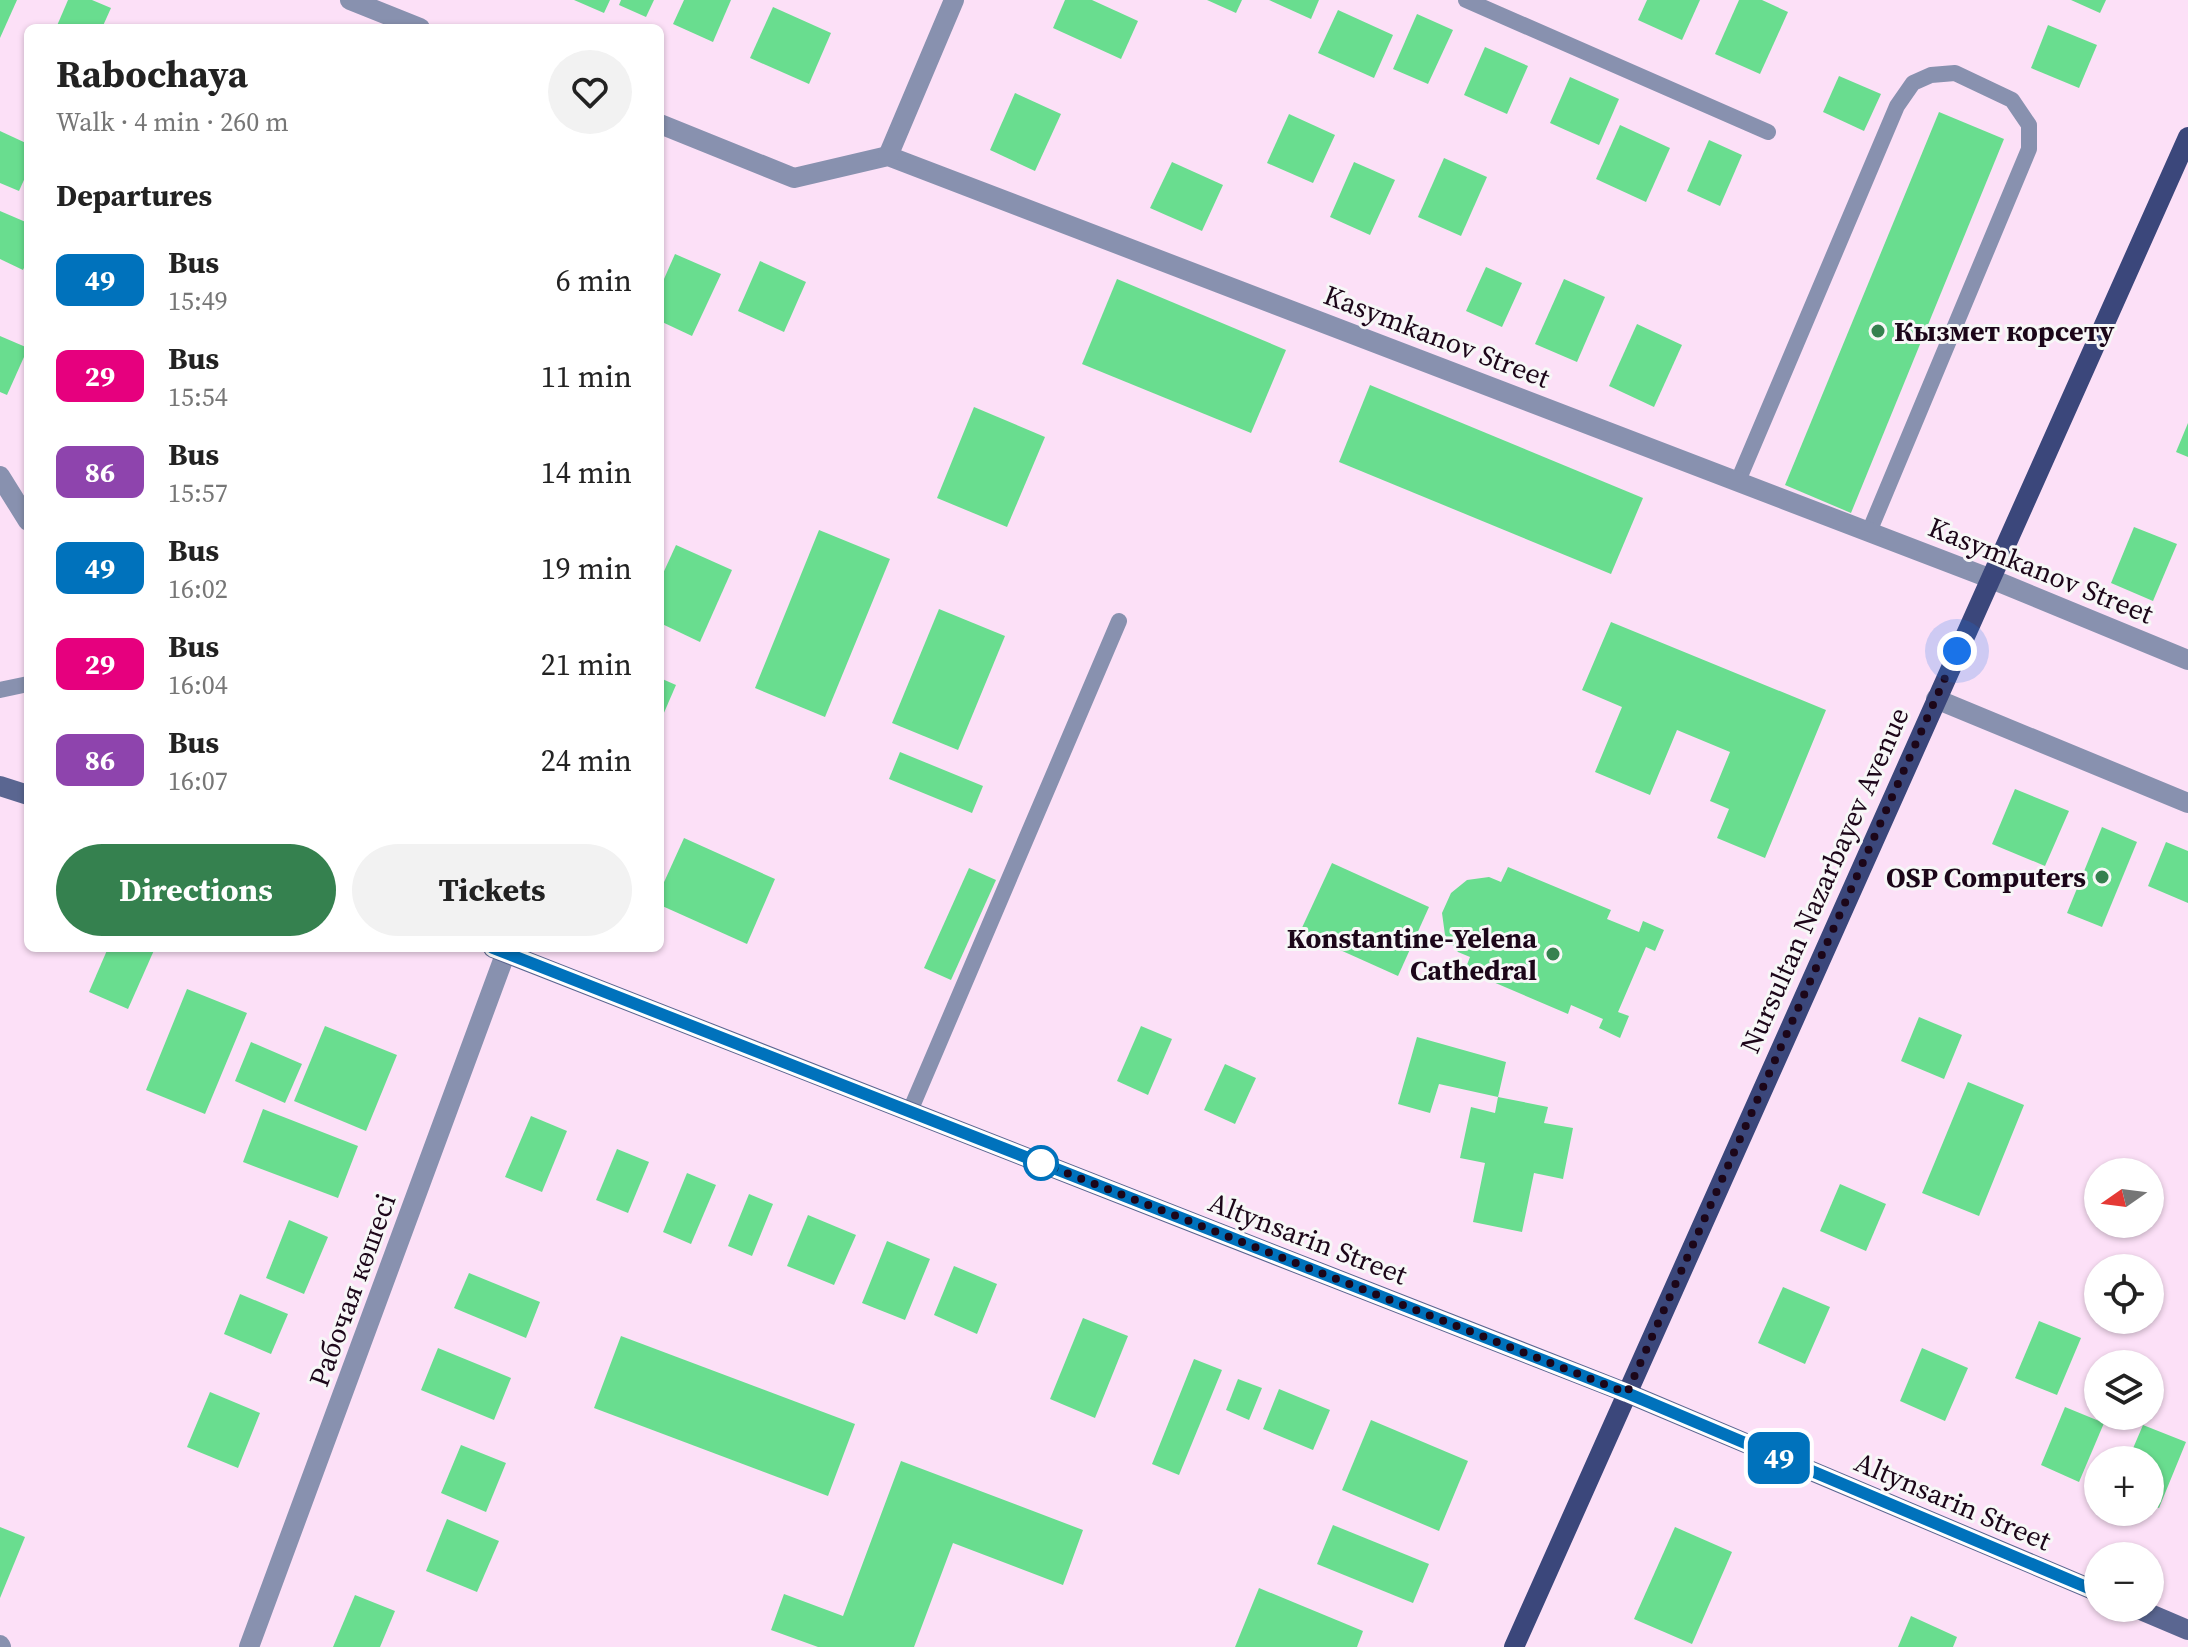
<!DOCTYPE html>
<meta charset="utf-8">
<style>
:root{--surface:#fff;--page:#f2f2f2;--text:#222;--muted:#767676;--accent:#35814f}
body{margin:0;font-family:"Source Serif 4",serif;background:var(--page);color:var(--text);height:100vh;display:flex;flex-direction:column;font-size:30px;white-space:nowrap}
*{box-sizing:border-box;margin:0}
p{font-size:26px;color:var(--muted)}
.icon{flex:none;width:44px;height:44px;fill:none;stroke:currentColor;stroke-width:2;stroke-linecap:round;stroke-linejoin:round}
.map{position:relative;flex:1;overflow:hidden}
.sheet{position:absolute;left:24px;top:24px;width:640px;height:928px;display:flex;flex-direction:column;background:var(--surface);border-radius:12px;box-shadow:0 2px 6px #0004}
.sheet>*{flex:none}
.badge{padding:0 16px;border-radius:12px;font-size:28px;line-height:52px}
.needle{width:52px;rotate:256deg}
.buttons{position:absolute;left:2084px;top:1158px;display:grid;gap:16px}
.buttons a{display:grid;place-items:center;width:80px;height:80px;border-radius:50%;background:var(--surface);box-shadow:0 2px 6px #0004;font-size:40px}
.you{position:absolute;width:40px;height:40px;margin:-20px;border:6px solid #fff;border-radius:50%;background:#1a73e8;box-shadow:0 0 0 12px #1a73e833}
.map>.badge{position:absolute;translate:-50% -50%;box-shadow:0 0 0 4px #fff}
h2{padding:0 32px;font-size:30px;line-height:72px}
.round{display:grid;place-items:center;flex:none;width:84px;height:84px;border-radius:42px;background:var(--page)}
.summary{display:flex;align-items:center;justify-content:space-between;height:136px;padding:0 32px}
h1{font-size:38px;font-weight:700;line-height:60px}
.primary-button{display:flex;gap:16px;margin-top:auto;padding:16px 32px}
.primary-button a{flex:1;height:92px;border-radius:48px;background:var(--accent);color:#fff;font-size:32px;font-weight:700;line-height:92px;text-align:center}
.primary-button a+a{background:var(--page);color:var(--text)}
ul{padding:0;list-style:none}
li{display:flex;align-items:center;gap:24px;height:96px;padding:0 32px}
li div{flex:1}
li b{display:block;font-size:30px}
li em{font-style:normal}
li .badge{min-width:88px;font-weight:700;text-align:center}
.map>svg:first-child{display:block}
.building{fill:#69dd8f}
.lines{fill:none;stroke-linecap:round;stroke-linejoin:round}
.lane{stroke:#8891af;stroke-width:16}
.street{stroke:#8891af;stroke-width:20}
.secondary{stroke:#5a6691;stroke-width:20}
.primary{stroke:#3b477b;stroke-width:20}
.line-casing{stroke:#fff;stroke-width:18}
.line{stroke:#0072bc;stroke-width:12}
.walk{stroke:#1c0619;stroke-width:8;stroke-dasharray:0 14.4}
.poi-dot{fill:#35814f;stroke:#f7f7f7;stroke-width:3}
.stop-dot{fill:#fff;stroke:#0072bc;stroke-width:4}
.labels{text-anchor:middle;stroke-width:6;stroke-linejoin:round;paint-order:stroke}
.poi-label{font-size:28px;font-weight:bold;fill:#1c0619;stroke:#f7f7f7;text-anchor:end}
.street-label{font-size:28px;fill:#1c0619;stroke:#f7f7f7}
</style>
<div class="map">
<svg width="2188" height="1647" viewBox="0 0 2188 1647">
<rect width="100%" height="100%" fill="#fce0f7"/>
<g class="building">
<path d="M0 0H17L0 38Z"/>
<path d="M68 0H92L111 8 102 28H56Z"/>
<path d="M574 0H610L604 13Z"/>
<path d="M621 0H654L646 17 619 5Z"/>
<path d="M684 0H731L713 42 673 24Z"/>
<path d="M1065 0H1092L1138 21 1121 59 1053 28Z"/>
<path d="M1207 0H1242L1236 13Z"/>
<path d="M1269 0H1319L1311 19Z"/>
<path d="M1647 0H1700L1682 40 1638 20Z"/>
<path d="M1739 0H1762L1788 12 1760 74 1715 54Z"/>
<path d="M2071 0H2106L2100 13Z"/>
<path d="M773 7 831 33 809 84 750 58Z"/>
<path d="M1338 10 1393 35 1374 78 1318 53Z"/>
<path d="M1417 14 1453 30 1428 84 1393 69Z"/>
<path d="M2048 25 2097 45 2079 88 2031 68Z"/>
<path d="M1485 47 1528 66 1507 114 1464 95Z"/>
<path d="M1839 76 1881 94 1864 131 1823 112Z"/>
<path d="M1570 77 1619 99 1599 145 1550 123Z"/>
<path d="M1015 93 1061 114 1035 171 990 150Z"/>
<path d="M1939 112 2004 139 1851 513 1785 485Z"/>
<path d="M1289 114 1335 135 1313 183 1267 163Z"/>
<path d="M1620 125 1670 148 1646 202 1596 179Z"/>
<path d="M0 131 28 144V171L19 191 0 183Z"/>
<path d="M1709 140 1742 155 1720 206 1687 191Z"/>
<path d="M1444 158 1487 177 1461 236 1418 217Z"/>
<path d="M1172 162 1223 185 1202 231 1150 208Z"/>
<path d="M1354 162 1395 180 1370 235 1330 217Z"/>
<path d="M0 211 28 223V259L23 270 0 259Z"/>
<path d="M675 254 721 274 692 336 660 321V288Z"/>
<path d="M760 261 806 282 784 332 738 311Z"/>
<path d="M1486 267 1522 283 1502 327 1466 311Z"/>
<path d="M1117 279 1286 350 1251 433 1082 364Z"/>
<path d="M1564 279 1605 297 1577 362 1535 344Z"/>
<path d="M1637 324 1682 345 1654 407 1609 386Z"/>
<path d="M0 336 28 348 7 395 0 392Z"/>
<path d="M1370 385 1643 498 1611 574 1339 462Z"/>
<path d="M974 407 1045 437 1007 527 937 498Z"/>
<path d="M2188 423V457L2176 452Z"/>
<path d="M2134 527 2177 544 2153 601 2111 583Z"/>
<path d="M819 530 890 559 825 717 755 688Z"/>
<path d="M676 545 732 570 700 642 660 623V580Z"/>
<path d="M939 609 1005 636 958 750 892 723Z"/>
<path d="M1611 622 1826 710 1765 858 1717 838 1729 809 1710 801 1730 752 1677 730 1650 795 1595 772 1622 707 1582 690Z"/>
<path d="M660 678 676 685 660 722Z"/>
<path d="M900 752 983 786 972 813 889 779Z"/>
<path d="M2015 789 2069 811 2045 866 1992 844Z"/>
<path d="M2102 827 2137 842 2102 927 2067 913Z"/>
<path d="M684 838 775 879 747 944 660 905V891Z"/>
<path d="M2166 842 2188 851V903L2148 886Z"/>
<path d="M1332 863 1429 907 1398 976 1300 932Z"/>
<path d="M1508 867 1611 910 1607 919 1639 932 1643 921 1664 930 1655 951 1646 947 1618 1012 1629 1016 1620 1038 1599 1028 1603 1019 1571 1005 1568 1014 1465 970 1470 957 1458 952 1445 935 1442 913 1451 893 1467 880 1489 877 1501 882Z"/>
<path d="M969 868 996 880 951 980 924 968Z"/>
<path d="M108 948H155L128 1009 89 992Z"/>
<path d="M187 989 247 1013 205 1114 146 1090Z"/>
<path d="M1919 1017 1962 1035 1944 1079 1901 1061Z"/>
<path d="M325 1026 397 1055 366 1131 294 1101Z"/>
<path d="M1141 1026 1172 1039 1148 1095 1117 1081Z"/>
<path d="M1417 1037 1506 1062 1498 1097 1439 1084 1430 1113 1398 1104Z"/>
<path d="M251 1042 302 1064 285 1103 235 1081Z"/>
<path d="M1225 1064 1256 1078 1235 1124 1204 1110Z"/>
<path d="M1968 1082 2024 1105 1979 1216 1922 1193Z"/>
<path d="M1498 1097 1548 1107 1544 1123 1573 1128 1563 1179 1534 1173 1522 1232 1473 1222 1485 1163 1460 1158 1471 1107 1495 1113Z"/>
<path d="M263 1109 358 1146 338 1198 243 1162Z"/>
<path d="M531 1116 567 1131 542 1192 505 1177Z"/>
<path d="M617 1149 649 1162 628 1213 596 1200Z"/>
<path d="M687 1173 716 1185 691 1244 663 1232Z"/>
<path d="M1840 1184 1886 1204 1866 1251 1820 1231Z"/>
<path d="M749 1194 773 1204 752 1256 728 1246Z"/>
<path d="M808 1215 856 1235 834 1285 787 1266Z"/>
<path d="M289 1220 328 1237 304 1294 266 1278Z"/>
<path d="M887 1241 930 1259 905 1320 862 1303Z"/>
<path d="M954 1266 997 1284 977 1334 934 1315Z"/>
<path d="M469 1273 540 1302 526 1338 454 1308Z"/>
<path d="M1783 1287 1830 1307 1805 1364 1758 1343Z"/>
<path d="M240 1294 288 1314 271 1354 224 1334Z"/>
<path d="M1083 1318 1128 1336 1095 1418 1050 1399Z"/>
<path d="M2039 1321 2081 1338 2057 1395 2015 1378Z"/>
<path d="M621 1336 855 1424 828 1496 594 1408Z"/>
<path d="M438 1348 511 1378 494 1420 421 1390Z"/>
<path d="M1922 1348 1968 1368 1945 1421 1900 1401Z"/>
<path d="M1194 1359 1222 1370 1179 1475 1152 1464Z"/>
<path d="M1238 1379 1262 1388 1249 1420 1226 1410Z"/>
<path d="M1279 1389 1330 1410 1313 1450 1263 1429Z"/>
<path d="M210 1392 260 1413 238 1468 187 1447Z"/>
<path d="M2065 1407 2104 1423 2079 1482 2041 1465Z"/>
<path d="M1371 1420 1468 1461 1439 1531 1342 1490Z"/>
<path d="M2143 1425 2186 1442 2159 1508 2150 1505V1460H2128Z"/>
<path d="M461 1445 506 1463 486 1512 441 1493Z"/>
<path d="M901 1461 1083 1530 1063 1585 953 1543 914 1647H818L771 1630 784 1594 843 1616Z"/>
<path d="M447 1519 499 1541 477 1592 426 1571Z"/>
<path d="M1333 1525 1429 1564 1413 1603 1317 1564Z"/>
<path d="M0 1527 25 1537 0 1598Z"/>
<path d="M1675 1527 1732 1552 1692 1644 1634 1619Z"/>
<path d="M1259 1588 1363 1631 1357 1647H1235Z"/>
<path d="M355 1595 395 1611 380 1647H333Z"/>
<path d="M1911 1616 1957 1637 1953 1647H1898Z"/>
</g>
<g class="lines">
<g class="lane">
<path d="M1466 0 1768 132"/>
<path d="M1738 481 1897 106 1913 83 1931 75 1955 73 2012 100 2029 125V149L1869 532"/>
<path d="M0 690 28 684"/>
<path d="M910 1111 1119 621"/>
</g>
<g class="street">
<path d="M350 0 420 28"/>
<path d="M660 124 794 178 888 156 1989 578 2188 660"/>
<path d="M888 156 954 0"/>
<path d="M0 476 28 521"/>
<path d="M1936 699 2188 803"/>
<path d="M0 1645 1 1647"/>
<path d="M249 1647 506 952"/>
</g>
<g class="secondary">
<path d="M0 786 28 795"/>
<path d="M493 948 1627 1393 2098 1592"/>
<path d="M2136 1608 2188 1630"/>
</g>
<path class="primary" d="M1514 1647 2188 137"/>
</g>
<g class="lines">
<g class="line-casing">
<path id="line" d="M493 948 1627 1393 2098 1592"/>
</g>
<use href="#line" class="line"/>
<path class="walk" d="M1041 1163 1627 1393 1957 651"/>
</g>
<g class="poi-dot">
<circle cx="1878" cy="331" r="8"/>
<circle cx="2102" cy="877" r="8"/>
<circle cx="1553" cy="954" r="8"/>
</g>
<circle class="stop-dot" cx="1041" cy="1163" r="16"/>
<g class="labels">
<g class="poi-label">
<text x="1894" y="341" text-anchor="start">Кызмет корсету</text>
<text x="2086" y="887">OSP Computers</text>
<text x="1537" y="948">Konstantine-Yelena<tspan x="1537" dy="32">Cathedral</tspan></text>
</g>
<g class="street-label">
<text transform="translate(1437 336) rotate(21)" y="10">Kasymkanov Street</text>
<text transform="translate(2041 570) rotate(22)" y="10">Kasymkanov Street</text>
<text transform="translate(1824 880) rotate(-66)" y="10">Nursultan Nazarbayev Avenue</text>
<text transform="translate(1308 1238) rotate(21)" y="10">Altynsarin Street</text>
<text transform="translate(352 1290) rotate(-70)" y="10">Рабочая көшесі</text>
<text transform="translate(1953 1501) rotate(23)" y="10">Altynsarin Street</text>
</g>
</g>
</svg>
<div class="buttons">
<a><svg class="needle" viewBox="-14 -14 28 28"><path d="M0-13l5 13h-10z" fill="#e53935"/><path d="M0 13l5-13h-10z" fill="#767676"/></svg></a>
<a><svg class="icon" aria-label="locate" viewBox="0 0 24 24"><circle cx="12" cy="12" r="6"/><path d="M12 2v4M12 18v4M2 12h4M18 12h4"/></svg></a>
<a><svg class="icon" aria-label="layers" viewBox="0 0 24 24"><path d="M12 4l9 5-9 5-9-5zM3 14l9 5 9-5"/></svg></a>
<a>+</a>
<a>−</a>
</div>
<div class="you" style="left:1957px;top:651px"></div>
<b class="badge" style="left:1779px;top:1458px;background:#0072bc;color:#fff">49</b>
<section class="sheet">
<div class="summary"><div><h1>Rabochaya</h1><p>Walk · 4 min · 260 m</p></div><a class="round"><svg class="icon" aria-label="heart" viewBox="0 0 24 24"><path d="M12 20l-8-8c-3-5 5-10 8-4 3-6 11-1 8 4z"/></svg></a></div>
<h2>Departures</h2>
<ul>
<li><span class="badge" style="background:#0072bc;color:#fff">49</span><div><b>Bus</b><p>15:49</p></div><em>6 min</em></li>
<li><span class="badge" style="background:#e6007e;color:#fff">29</span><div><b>Bus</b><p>15:54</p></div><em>11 min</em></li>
<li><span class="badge" style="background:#8e44ad;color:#fff">86</span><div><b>Bus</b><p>15:57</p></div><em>14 min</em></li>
<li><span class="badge" style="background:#0072bc;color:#fff">49</span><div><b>Bus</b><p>16:02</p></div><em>19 min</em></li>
<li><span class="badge" style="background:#e6007e;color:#fff">29</span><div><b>Bus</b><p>16:04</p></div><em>21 min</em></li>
<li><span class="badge" style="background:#8e44ad;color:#fff">86</span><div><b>Bus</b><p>16:07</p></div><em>24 min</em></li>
</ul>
<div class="primary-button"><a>Directions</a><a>Tickets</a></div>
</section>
</div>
